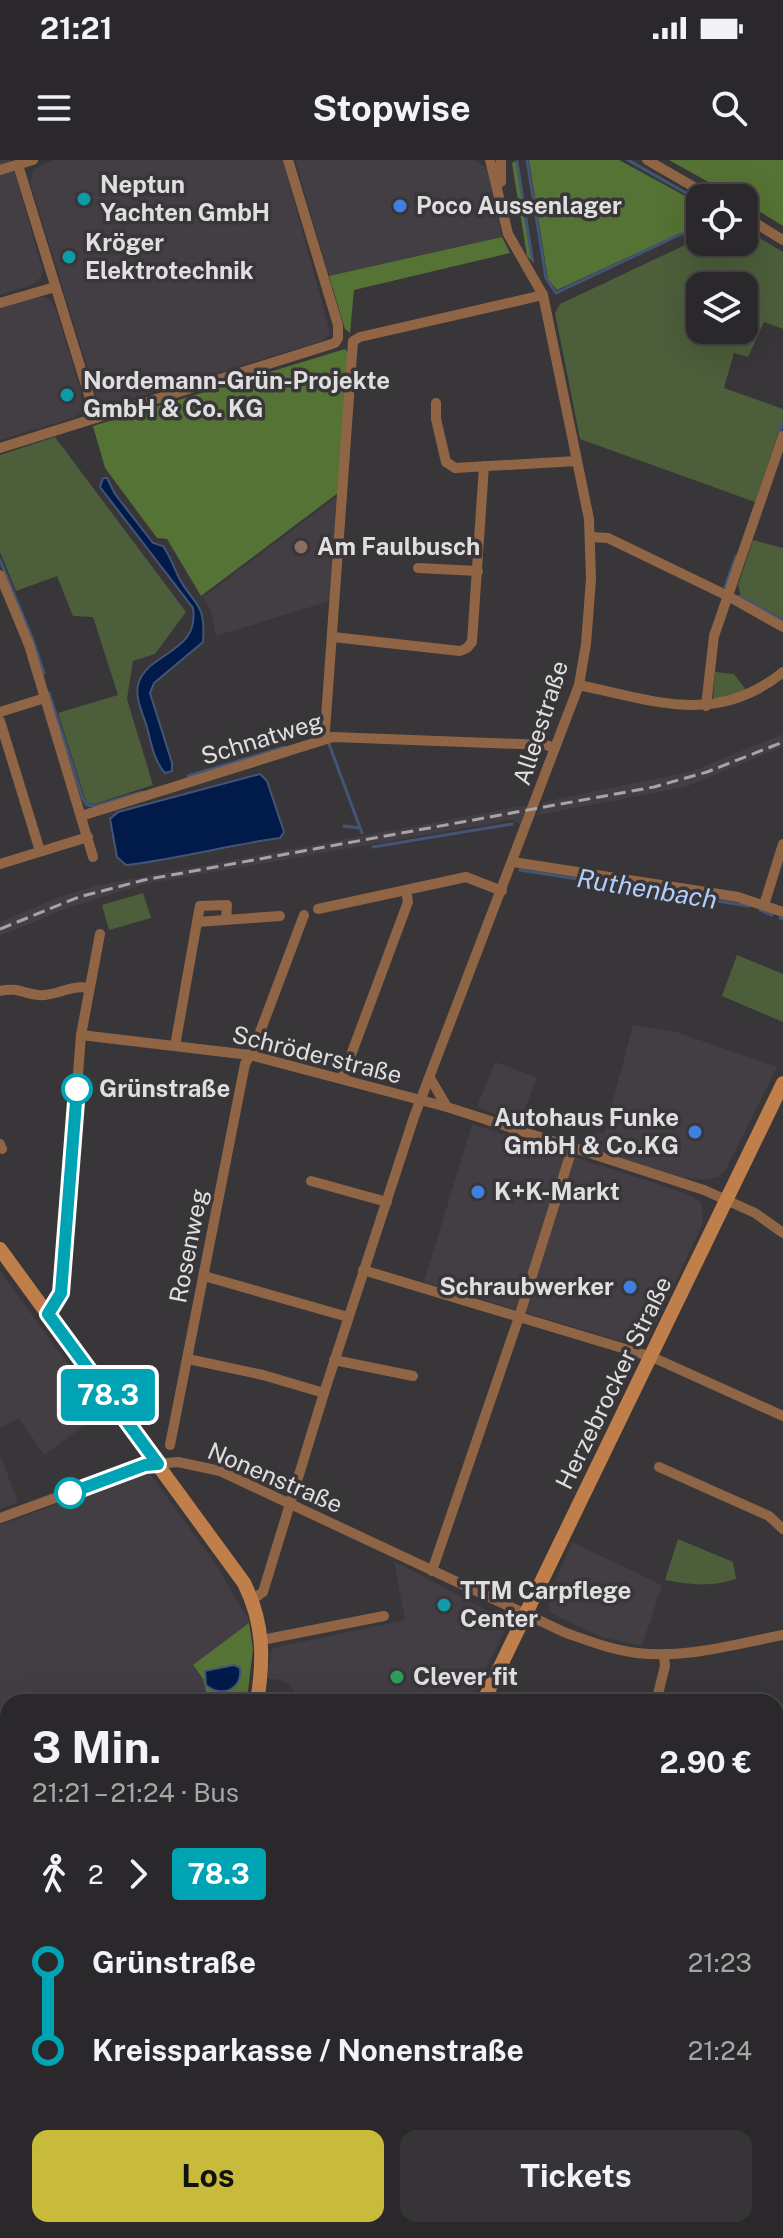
<!DOCTYPE html>
<html lang="de">
<meta charset="utf-8">
<style>
:root{--surface:#2a282a;--page:#363436;--text:#f1f3f6;--muted:#a5a6a8;--line:#464447;--accent:#c8bb3b}
body{margin:0;font-family:"Public Sans",sans-serif;background:var(--page);color:var(--text);height:100vh;display:flex;flex-direction:column;font-size:30px;white-space:nowrap}
*{box-sizing:border-box;margin:0}
p{font-size:26px;color:var(--muted)}
.icon{flex:none;width:44px;height:44px;fill:none;stroke:currentColor;stroke-width:2;stroke-linecap:round;stroke-linejoin:round}
.map{position:relative;flex:1;overflow:hidden}
.panel{position:absolute;left:0px;top:1534px;width:784px;height:544px;display:flex;flex-direction:column;background:var(--surface);border-radius:24px 24px 0 0;box-shadow:0 8px 32px #0002,0 0 0 2px var(--line)}
.panel>*{flex:none}
.badge{padding:0 16px;border-radius:6px;font-size:28px;line-height:52px}
.tools{position:absolute;left:686px;top:24px;display:grid;gap:16px}
.tools a{display:grid;place-items:center;width:72px;height:72px;border-radius:16px;background:var(--surface);box-shadow:0 8px 32px #0002,0 0 0 2px var(--line);font-size:40px}
.map>.badge{position:absolute;translate:-50% -50%;box-shadow:0 0 0 4px #fff}
.legs{display:flex;align-items:center;gap:12px;height:88px;padding:0 32px;font-size:26px}
.legs p{margin-inline-start:auto}
.head{display:flex;align-items:center;justify-content:space-between;height:136px;padding:0 32px}
h1{font-size:44px;font-weight:700;line-height:60px}
.primary-button{display:flex;gap:16px;margin-top:auto;padding:16px 32px}
.primary-button a{flex:1;height:92px;border-radius:16px;background:var(--accent);color:#111;font-size:32px;font-weight:700;line-height:92px;text-align:center}
.primary-button a+a{background:var(--page);color:var(--text)}
ul{padding:0 32px;list-style:none}
li{display:flex;align-items:center;gap:28px;height:88px;font-size:30px}
li i{display:grid;place-items:center;width:12px;height:100%;margin:0 10px;background:currentColor}
li i::after{content:'';width:20px;height:20px;margin:-10px;border:6px solid;border-radius:50%;background:var(--surface)}
li p{margin-inline-start:auto}
li:first-child i{background:linear-gradient(#0000 50%,currentColor 0)}
li:last-child i{background:linear-gradient(currentColor 50%,#0000 0)}
.status{display:flex;justify-content:space-between;align-items:center;height:56px;padding:0 40px;background:var(--surface);direction:ltr}
.status svg{height:22px;fill:currentColor}
header{display:flex;justify-content:space-between;align-items:center;height:104px;padding:0 32px;background:var(--surface);font-size:36px;font-weight:700}
.map>svg:first-child{display:block}
.built{fill:#433d44}
.green{fill:#4c5e3a;fill-rule:evenodd}
.forest{fill:#557334}
.water{fill:#001a4a;stroke:#435577;stroke-width:2}
.lines{fill:none;stroke-linecap:round;stroke-linejoin:round}
.stream{stroke:#435577;stroke-width:3}
.street{stroke:#8f6546;stroke-width:10}
.secondary{stroke:#c07e4b;stroke-width:14}
.rail{stroke:#a6a4a6;stroke-width:3;stroke-dasharray:12 6;stroke-linecap:butt}
.line-1-casing{stroke:#fff;stroke-width:18}
.line-1{stroke:#00a3b4;stroke-width:12}
.culture-dot{fill:#0f9aa8;stroke:#383638;stroke-width:3}
.shop-dot{fill:#3f7fe0;stroke:#383638;stroke-width:3}
.education-dot{fill:#8d6e63;stroke:#383638;stroke-width:3}
.stop-1-dot{fill:#fff;stroke:#00a3b4;stroke-width:4}
.leisure-dot{fill:#2e9e5b;stroke:#383638;stroke-width:3}
.labels{text-anchor:middle;stroke-width:7;stroke-linejoin:round;paint-order:stroke}
.poi-label{font-size:24px;font-weight:bold;fill:#e0dfe0;stroke:#383638;text-anchor:start}
.street-label{font-size:24px;fill:#e0dfe0;stroke:#383638}
.stop-label{font-size:24px;font-weight:bold;fill:#e0dfe0;stroke:#383638;text-anchor:start}
.water-label{font-size:26px;font-style:italic;fill:#b0ceff;stroke:#383638}
</style>
<div class="status"><b>21:21</b><svg viewBox="0 0 49 12"><path d="M0 12V9h3v3zM5 12V6h3v6zM10 12V3h3v9zM15 12V0h3v12zM26 1h20v11H26zM47 4h2v5h-2z"/></svg></div>
<header><svg class="icon" aria-label="menu" viewBox="0 0 24 24"><path d="M4 6h16M4 12h16M4 18h16"/></svg>Stopwise<svg class="icon" aria-label="search" viewBox="0 0 24 24"><circle cx="10" cy="10" r="6"/><path d="M15 15l6 6"/></svg></header>
<div class="map">
<svg width="783" height="2078" viewBox="0 0 783 2078">
<rect width="100%" height="100%" fill="#383638"/>
<g class="built">
<path d="M0 0H11L43 111 41 117 32 125 0 135Z"/>
<path d="M54 0H283L329 168V175L322 181 100 249 30 22 34 9Z"/>
<path d="M295 0H475L487 9 502 77 329 116Z"/>
<path d="M36 137H47L55 147 81 231 82 251 75 257 0 280V148Z"/>
<path d="M336 337 330 441 216 476 211 452 203 437Z"/>
<path d="M783 574V587L685 627 538 655 543 642 693 611Z"/>
<path d="M527 645 520 665 512 660 145 724 67 748 0 776V762L59 737 99 725Z"/>
<path d="M633 865 676 872 777 907 726 1009 718 1017 701 1020 682 1017 592 989 596 972 604 974Z"/>
<path d="M495 902 537 917 520 964 477 947Z"/>
<path d="M472 964 664 1026 692 1036 701 1043 703 1063 644 1188 424 1122Z"/>
<path d="M0 1111 103 1252 44 1295 19 1258 0 1268Z"/>
<path d="M0 1294 18 1343 0 1349Z"/>
<path d="M148 1311 215 1403 248 1459 249 1463 193 1506 219 1542 247 1539 246 1542H8V1849L0 1836V1365Z"/>
<path d="M572 1382 662 1425 642 1486 601 1477 551 1453 547 1440Z"/>
<path d="M394 1401 505 1460 506 1467 470 1542H307L284 1521 267 1518 272 1488 405 1460Z"/>
<path d="M151 2070H213L210 2078H156Z"/>
</g>
<g class="green">
<path d="M744 69 783 92V169L764 162 748 197 734 193 724 228 783 249V259L755 342 580 279 555 153 560 144 700 78V82H744ZM744 126V170H700V126Z"/>
<path d="M55 277 186 452 155 494 133 501 127 539 153 625 95 644 87 643 85 638 58 553 118 535 93 457 73 456 57 416 16 431 0 392V295Z"/>
<path d="M753 380 783 388V459L741 436 738 425Z"/>
<path d="M715 512 734 514 746 530 718 539 713 538Z"/>
<path d="M143 733 151 758 109 770 102 745Z"/>
<path d="M737 795 783 814V862L722 836Z"/>
<path d="M678 1379 733 1402 736 1419C711 1427 692 1425 665 1420Z"/>
</g>
<g class="forest">
<path d="M518 0 534 103 527 96 512 3Z"/>
<path d="M529 0H619L700 44V64L557 130 548 119Z"/>
<path d="M669 0H783V66L744 42V38H737Z"/>
<path d="M502 77 510 93 354 130 350 173 345 169 329 116Z"/>
<path d="M345 189 348 193 338 333 201 436 167 379 157 378 105 308 93 266Z"/>
<path d="M249 1463 253 1489 247 1539 219 1542 207 1535 203 1519 193 1505Z"/>
</g>
<g class="water">
<path d="M103 318H107L115 334 153 383 163 386C170 396 173 405 178 416 193 446 206 440 203 482L154 523 150 533 172 603V611L165 613C154 601 151 583 147 567 143 554 135 539 138 525 146 492 200 494 193 448L100 327Z"/>
<path d="M260 614 267 621 284 672 280 678C228 685 178 699 126 705L117 697 110 659 118 652Z"/>
<path d="M234 1505 240 1508C243 1530 221 1538 206 1525L205 1511Z"/>
</g>
<g class="lines">
<g class="stream">
<path d="M527 0 546 118 556 133 700 65"/>
<path d="M628 0 700 41"/>
<path d="M517 2 532 98"/>
<path d="M779 273 783 262"/>
<path d="M0 400 33 480 44 513"/>
<path d="M725 427 736 396"/>
<path d="M739 436 783 461"/>
<path d="M49 533 83 639 87 645 95 646 142 632"/>
<path d="M329 584 362 673"/>
<path d="M188 616 284 587"/>
<path d="M344 666 360 668"/>
<path d="M373 687 512 664"/>
<path d="M520 710 749 746"/>
<path d="M760 750 772 755"/>
<path d="M780 758 783 759"/>
<path d="M0 1853 8 1866"/>
</g>
<g class="street">
<path d="M501 0V22"/>
<path d="M647 0 713 38"/>
<path d="M18 5 96 258"/>
<path d="M0 10 33 0"/>
<path d="M744 56 783 80"/>
<path d="M0 143 55 127"/>
<path d="M436 243V259L446 302 455 308 577 301"/>
<path d="M0 288 335 183 338 178V165L288 0"/>
<path d="M590 377 608 378 728 436 783 467"/>
<path d="M418 408 478 411"/>
<path d="M0 415 29 485 93 697"/>
<path d="M333 477 460 491 467 488 472 482 484 306"/>
<path d="M579 525C655 541 717 566 783 512"/>
<path d="M706 546 714 476 783 276"/>
<path d="M0 552 45 538"/>
<path d="M0 561 40 691"/>
<path d="M327 578 325 571 353 181 360 177 543 135"/>
<path d="M81 656 333 577 546 585 555 588"/>
<path d="M513 702 738 737 783 752"/>
<path d="M0 704 88 677"/>
<path d="M764 745 783 684"/>
<path d="M318 749 466 717 502 731"/>
<path d="M197 762 200 746 227 745 226 760"/>
<path d="M0 831C17 827 22 833 38 835 55 837 71 824 88 828"/>
<path d="M81 875 250 895 447 947 704 1030 755 1053 783 1073"/>
<path d="M175 886 197 762 280 756"/>
<path d="M430 918 447 947"/>
<path d="M342 919 408 742 406 730"/>
<path d="M0 984 2 989"/>
<path d="M311 1021 387 1042"/>
<path d="M363 1110 652 1197 783 1256"/>
<path d="M204 1116 348 1157"/>
<path d="M48 1154 61 1133 81 875 100 774"/>
<path d="M188 1199 263 1215 324 1233"/>
<path d="M334 1200 413 1216"/>
<path d="M170 1285 245 904 254 888 304 755"/>
<path d="M659 1307 769 1356 783 1369"/>
<path d="M0 1358 145 1305 178 1302 220 1311 566 1473C589 1481 612 1490 637 1493 686 1499 735 1484 783 1475"/>
<path d="M432 1411 519 1157 572 989"/>
<path d="M252 1440 263 1432 324 1233 414 957 579 525 586 484 591 419 589 359 543 135 508 74 490 0"/>
<path d="M262 1480 384 1456"/>
<path d="M656 1542 665 1506 664 1495"/>
<path d="M776 1565H783"/>
<path d="M776 1627 783 1628"/>
<path d="M776 1738 783 1739"/>
<path d="M776 1844 783 1841"/>
<path d="M0 1878 8 1891"/>
<path d="M0 1938 8 1933"/>
<path d="M776 2031 783 2044"/>
<path d="M251 2070 255 2078"/>
<path d="M403 2070 409 2078"/>
<path d="M3 2078 10 2070"/>
<path d="M438 2078 449 2070"/>
<path d="M637 2078 652 2070"/>
</g>
<g class="secondary">
<path d="M0 1089 244 1423C264 1463 264 1499 257 1542"/>
<path d="M483 1542 783 923"/>
<path d="M223 2078 227 2070"/>
</g>
<g class="rail">
<path d="M0 769 79 737 144 720 654 627 707 612 783 582"/>
<path d="M0 1742 8 1754"/>
<path d="M0 1779 8 1791"/>
<path d="M0 1823 8 1834"/>
<path d="M171 2070 176 2078"/>
<path d="M186 2070 191 2078"/>
<path d="M218 2070 223 2078"/>
</g>
</g>
<g class="lines">
<g class="line-1-casing">
<path id="line-1" d="M70 1333 145 1305 158 1304 48 1154 61 1133 77 929"/>
</g>
<use href="#line-1" class="line-1"/>
</g>
<g class="culture-dot">
<circle cx="84" cy="39" r="8"/>
<circle cx="69" cy="97" r="8"/>
<circle cx="67" cy="235" r="8"/>
<circle cx="444" cy="1445" r="8"/>
</g>
<g class="shop-dot">
<circle cx="400" cy="46" r="8"/>
<circle cx="695" cy="972" r="8"/>
<circle cx="478" cy="1032" r="8"/>
<circle cx="630" cy="1127" r="8"/>
</g>
<circle class="education-dot" cx="301" cy="387" r="8"/>
<g class="stop-1-dot">
<circle cx="77" cy="929" r="14"/>
<circle cx="70" cy="1333" r="14"/>
</g>
<circle class="leisure-dot" cx="397" cy="1517" r="8"/>
<g class="labels">
<g class="poi-label">
<text x="100" y="33">Neptun<tspan x="100" dy="28">Yachten GmbH</tspan></text>
<text x="416" y="54">Poco Aussenlager</text>
<text x="85" y="91">Kröger<tspan x="85" dy="28">Elektrotechnik</tspan></text>
<text x="83" y="229">Nordemann-Grün-Projekte<tspan x="83" dy="28">GmbH &amp; Co. KG</tspan></text>
<text x="317" y="395">Am Faulbusch</text>
<text x="679" y="966" text-anchor="end">Autohaus Funke<tspan x="679" dy="28">GmbH &amp; Co.KG</tspan></text>
<text x="494" y="1040">K+K-Markt</text>
<text x="614" y="1135" text-anchor="end">Schraubwerker</text>
<text x="460" y="1439">TTM Carpflege<tspan x="460" dy="28">Center</tspan></text>
<text x="413" y="1525">Clever fit</text>
</g>
<g class="street-label">
<text transform="translate(541 563) rotate(-72)" y="8">Alleestraße</text>
<text transform="translate(262 579) rotate(-17)" y="8">Schnatweg</text>
<text transform="translate(317 895) rotate(14)" y="8">Schröderstraße</text>
<text transform="translate(189 1086) rotate(-79)" y="8">Rosenweg</text>
<text transform="translate(614 1223) rotate(-64)" y="8">Herzebrocker Straße</text>
<text transform="translate(275 1318) rotate(23)" y="8">Nonenstraße</text>
</g>
<g class="stop-label">
<text x="99" y="937">Grünstraße</text>
</g>
<g class="water-label">
<text transform="translate(647 729) rotate(9)" y="9">Ruthenbach</text>
</g>
</g>
</svg>
<div class="tools">
<a><svg class="icon" aria-label="locate" viewBox="0 0 24 24"><circle cx="12" cy="12" r="6"/><path d="M12 2v4M12 18v4M2 12h4M18 12h4"/></svg></a>
<a><svg class="icon" aria-label="layers" viewBox="0 0 24 24"><path d="M12 4l9 5-9 5-9-5zM3 14l9 5 9-5"/></svg></a>
</div>
<b class="badge" style="left:108px;top:1235px;background:#00a3b4;color:#fff">78.3</b>
<section class="panel">
<div class="head"><div><h1>3 Min.</h1><p>21:21 – 21:24 · Bus</p></div><b>2.90 €</b></div>
<div class="legs"><svg class="icon" aria-label="walk" viewBox="0 0 24 24"><circle cx="13" cy="4" r="2"/><path d="M13 8l-2 6 4 7M11 14l-3 7M7 12l3-4h3l4 4"/></svg>2<svg class="icon" aria-label="forward" viewBox="0 0 24 24"><path d="M9 5l7 7-7 7"/></svg><b class="badge" style="background:#00a3b4;color:#fff">78.3</b></div>
<ul>
<li><i style="color:#00a3b4"></i><b>Grünstraße</b><p>21:23</p></li>
<li><i style="color:#00a3b4"></i><b>Kreissparkasse / Nonenstraße</b><p>21:24</p></li>
</ul>
<div class="primary-button"><a>Los</a><a>Tickets</a></div>
</section>
</div>
